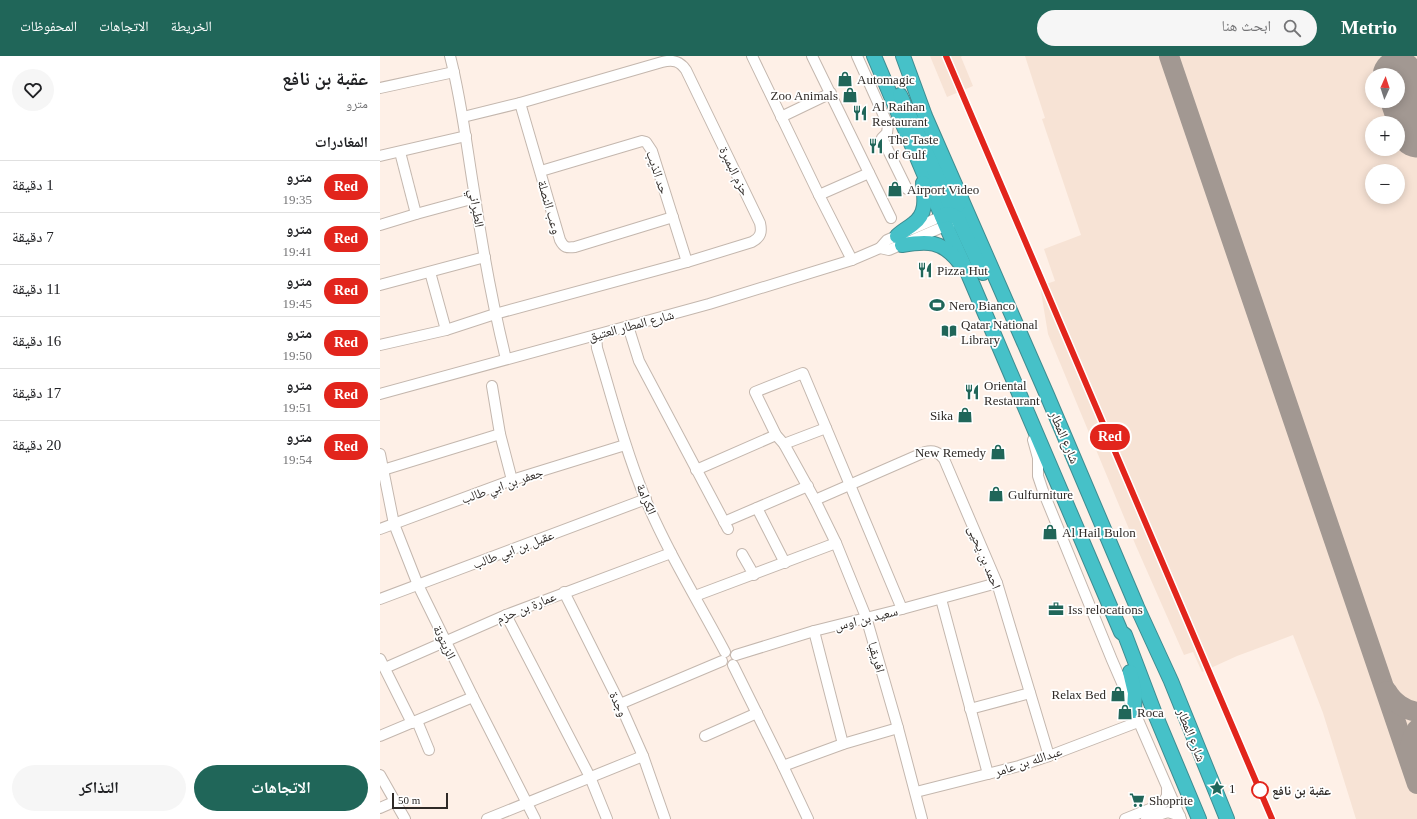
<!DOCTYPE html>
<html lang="ar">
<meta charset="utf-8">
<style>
:root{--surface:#fff;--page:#f6f6f6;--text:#202124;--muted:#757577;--line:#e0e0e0;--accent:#206659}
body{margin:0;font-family:"Times New Roman","Noto Naskh Arabic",serif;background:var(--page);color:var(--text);direction:rtl;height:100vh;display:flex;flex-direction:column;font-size:15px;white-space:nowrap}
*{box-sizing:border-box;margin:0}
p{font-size:13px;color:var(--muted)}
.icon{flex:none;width:22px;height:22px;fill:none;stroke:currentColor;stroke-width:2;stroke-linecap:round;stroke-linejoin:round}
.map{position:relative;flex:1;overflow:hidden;direction:ltr}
.panel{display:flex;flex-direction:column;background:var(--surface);width:380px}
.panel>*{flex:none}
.badge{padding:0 8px;border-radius:13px;font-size:14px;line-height:26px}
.needle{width:26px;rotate:3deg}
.controls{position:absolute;left:985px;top:12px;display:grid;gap:8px}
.controls a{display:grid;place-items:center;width:40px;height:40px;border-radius:50%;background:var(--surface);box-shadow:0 2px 10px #0003;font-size:20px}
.scale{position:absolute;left:12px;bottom:10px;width:56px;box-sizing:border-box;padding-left:4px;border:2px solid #2f2a27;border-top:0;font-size:11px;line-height:14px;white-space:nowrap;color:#2f2a27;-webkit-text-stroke:3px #fff;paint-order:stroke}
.map>.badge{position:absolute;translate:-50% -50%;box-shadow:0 0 0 2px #fff}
h2{padding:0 12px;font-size:15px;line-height:36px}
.round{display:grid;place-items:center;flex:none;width:42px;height:42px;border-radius:21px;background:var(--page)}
.overview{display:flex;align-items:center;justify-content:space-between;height:68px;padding:0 12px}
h1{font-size:19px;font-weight:800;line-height:30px}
.action{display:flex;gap:8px;margin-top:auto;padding:8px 12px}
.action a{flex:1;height:46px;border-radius:24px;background:var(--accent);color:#fff;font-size:16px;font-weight:800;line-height:46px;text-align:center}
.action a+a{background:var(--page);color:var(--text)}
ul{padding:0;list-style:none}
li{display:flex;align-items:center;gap:12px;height:52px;padding:0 12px;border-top:1px solid var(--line)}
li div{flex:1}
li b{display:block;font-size:15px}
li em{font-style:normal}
li .badge{min-width:44px;font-weight:700;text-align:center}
header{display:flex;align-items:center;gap:24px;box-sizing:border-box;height:56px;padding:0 20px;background:var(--accent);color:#fff}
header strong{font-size:19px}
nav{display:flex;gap:22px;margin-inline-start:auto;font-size:14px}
.search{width:280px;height:36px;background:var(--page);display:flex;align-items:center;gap:10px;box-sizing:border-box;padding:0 14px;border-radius:22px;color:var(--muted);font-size:15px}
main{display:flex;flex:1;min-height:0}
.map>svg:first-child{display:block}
.built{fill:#f7e3d5;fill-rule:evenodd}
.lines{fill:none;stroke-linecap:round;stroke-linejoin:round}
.taxiway{stroke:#a29892;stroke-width:20}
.runway{stroke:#a29892;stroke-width:51}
.minor-casing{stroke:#c4b7ae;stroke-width:12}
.highway-casing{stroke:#3e8c90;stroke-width:16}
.minor{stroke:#fff;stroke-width:10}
.highway{stroke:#46c1c8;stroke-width:14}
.line-casing{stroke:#fff;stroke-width:9}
.line{stroke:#e2251c;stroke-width:6}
.stop-dot{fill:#fff;stroke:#e2251c;stroke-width:2}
.labels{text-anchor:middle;stroke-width:3.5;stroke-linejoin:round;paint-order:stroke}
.poi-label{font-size:13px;fill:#2f2a27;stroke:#fff;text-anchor:start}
.street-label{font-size:13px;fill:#2f2a27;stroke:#fff}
.stop-label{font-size:13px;font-weight:bold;fill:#2f2a27;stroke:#fff;text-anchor:start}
</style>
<header>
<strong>Metrio</strong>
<div class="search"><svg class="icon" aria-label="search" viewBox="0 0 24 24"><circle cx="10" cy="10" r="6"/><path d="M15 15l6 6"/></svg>ابحث هنا</div>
<nav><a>الخريطة</a><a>الاتجاهات</a><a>المحفوظات</a></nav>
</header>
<main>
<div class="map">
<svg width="1037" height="763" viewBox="0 0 1037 763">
<rect width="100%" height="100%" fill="#fef0e7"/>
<g class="built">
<path d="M550 0H582L581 1 593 30 567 41Z"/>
<path d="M645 0H1037V763H976L943 657 913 579 857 600 822 616 813 596 804 599 756 490 668 278 660 230 675 225 664 193 701 179 662 63 665 62ZM992 19H1018V45H992ZM992 67H1018V93H992ZM992 115H1018V141H992Z"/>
</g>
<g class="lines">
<g class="taxiway">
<path d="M789 0 1037 728"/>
<path d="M1007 635C1013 646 1025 654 1037 656"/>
<path d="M1030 704C1028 693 1031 682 1037 673"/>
</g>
<path class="runway" d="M1018 20 1037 76"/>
<g class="minor-casing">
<g id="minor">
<path d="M70 0C82 46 87 94 95 141 103 196 113 250 126 303"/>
<path d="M372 0 439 139 472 204"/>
<path d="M432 0 511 162"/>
<path d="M477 0 508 69 507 77 502 82 527 133"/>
<path d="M0 32 74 16"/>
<path d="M140 47 180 184C184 192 187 192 195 191L293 161"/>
<path d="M401 61 451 37"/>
<path d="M20 96 36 158"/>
<path d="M0 100 86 80"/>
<path d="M161 115 262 85 266 86 272 95 307 206"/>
<path d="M439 139 489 117"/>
<path d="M0 169 36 158 95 142"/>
<path d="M500 192 509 194 572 167"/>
<path d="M50 216 66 274"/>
<path d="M0 229 105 201"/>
<path d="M248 270 259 305 348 473"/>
<path d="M216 279 217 292C232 342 245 393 265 442 287 495 318 545 345 596"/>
<path d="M0 289 66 274 115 258 307 206 372 186C381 181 382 176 380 167L306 14C300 5 293 3 282 6L140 47 83 61"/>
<path d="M112 330 120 378 132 424"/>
<path d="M0 338 329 248 472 204 500 192 507 184 562 160"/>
<path d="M653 384 658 402V420L663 435 732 604 801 763"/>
<path d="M404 388 446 372"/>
<path d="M0 398 14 468 38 529 93 641 155 763"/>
<path d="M3 414 120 378"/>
<path d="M316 414 396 379"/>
<path d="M435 444 545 396C554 394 558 396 564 403L617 527 669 700"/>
<path d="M377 452 405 507"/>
<path d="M344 466 428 430"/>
<path d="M0 473 132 424 245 389"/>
<path d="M362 498 374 519"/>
<path d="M184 536 240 648 263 700 285 763"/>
<path d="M315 540 456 487"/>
<path d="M0 543 266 443"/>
<path d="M561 543 608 718"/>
<path d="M522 553 423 317 375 336 396 379 404 388 435 444 456 487 486 561 518 672 542 763"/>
<path d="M126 559 210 721 227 763"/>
<path d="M434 575 463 688"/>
<path d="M356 599 434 575 522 553 617 527"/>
<path d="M0 603 32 667"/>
<path d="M353 609 403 710 428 763"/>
<path d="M5 612 126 559 291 497"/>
<path d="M240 648 342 605"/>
<path d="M590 653 650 637"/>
<path d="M37 665 49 694"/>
<path d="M0 680 93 641"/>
<path d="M325 680 377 657"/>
<path d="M403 710 463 688 518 672"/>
<path d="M0 719 25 763"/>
<path d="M536 736 639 710 669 700 758 666"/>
<path d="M0 752 16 745"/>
<path d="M107 763 263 700"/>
<path d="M745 763 782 748 787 740V734"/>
<path d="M766 763 788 756 800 760"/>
</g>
</g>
<g class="highway-casing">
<g id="highway">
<path d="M494 0 566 170 589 220 741 576 745 579 775 658 819 763"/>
<path d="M523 0 545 60 667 339 757 551 791 625 847 763"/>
<path d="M520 39 569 146 573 150 578 149 580 145 581 140"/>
<path d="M562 160C568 157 573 158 578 163L603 217"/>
<path d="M517 180C522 175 528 172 533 168 547 158 545 143 543 127"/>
<path d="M522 189C547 185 562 184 579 206"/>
<path d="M750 616 755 637 754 655"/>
</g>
</g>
<use href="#minor" class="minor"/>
<use href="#highway" class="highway"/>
</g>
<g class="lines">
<g class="line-casing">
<path id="line" d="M566 0 892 763"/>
</g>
<use href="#line" class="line"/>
</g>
<defs>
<g id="shop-bare" transform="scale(1.2)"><path d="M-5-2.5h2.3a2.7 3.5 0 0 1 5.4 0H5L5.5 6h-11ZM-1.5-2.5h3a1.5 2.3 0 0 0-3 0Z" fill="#206659" stroke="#fff" stroke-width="2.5" paint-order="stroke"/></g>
<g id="restaurant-bare" transform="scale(1.2)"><path d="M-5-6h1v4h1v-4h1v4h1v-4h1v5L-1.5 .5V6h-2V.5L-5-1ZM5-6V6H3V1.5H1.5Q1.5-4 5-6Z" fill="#206659" stroke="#fff" stroke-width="2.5" paint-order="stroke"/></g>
<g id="stadium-bare" transform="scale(1.2)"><path d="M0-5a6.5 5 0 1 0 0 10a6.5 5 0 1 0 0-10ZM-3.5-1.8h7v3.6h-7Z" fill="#206659" stroke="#fff" stroke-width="2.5" paint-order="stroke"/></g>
<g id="library-bare" transform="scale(1.2)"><path d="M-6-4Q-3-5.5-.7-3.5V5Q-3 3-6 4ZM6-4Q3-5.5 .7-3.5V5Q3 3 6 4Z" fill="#206659" stroke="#fff" stroke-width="2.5" paint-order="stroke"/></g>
<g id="office-bare" transform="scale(1.2)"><path d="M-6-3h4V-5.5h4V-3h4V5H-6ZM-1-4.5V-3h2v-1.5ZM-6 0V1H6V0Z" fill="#206659" stroke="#fff" stroke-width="2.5" paint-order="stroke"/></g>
<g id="sight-bare" transform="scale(1.2)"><path d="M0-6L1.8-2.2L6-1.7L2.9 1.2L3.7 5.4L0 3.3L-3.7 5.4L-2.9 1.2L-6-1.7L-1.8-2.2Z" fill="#206659" stroke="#fff" stroke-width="2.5" paint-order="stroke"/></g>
<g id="supermarket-bare" transform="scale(1.2)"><path d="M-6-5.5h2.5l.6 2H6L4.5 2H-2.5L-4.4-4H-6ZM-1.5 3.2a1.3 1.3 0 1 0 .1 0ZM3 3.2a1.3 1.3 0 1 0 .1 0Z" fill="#206659" stroke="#fff" stroke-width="2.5" paint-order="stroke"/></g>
</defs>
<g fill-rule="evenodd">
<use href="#shop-bare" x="465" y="23"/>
<use href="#shop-bare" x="470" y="39"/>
<use href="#restaurant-bare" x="480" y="57"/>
<use href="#restaurant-bare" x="496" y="90"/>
<use href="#shop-bare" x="515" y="133"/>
<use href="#restaurant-bare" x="545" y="214"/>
<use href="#stadium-bare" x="557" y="249"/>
<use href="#library-bare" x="569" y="275"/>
<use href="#restaurant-bare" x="592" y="336"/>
<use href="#shop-bare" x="585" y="359"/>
<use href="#shop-bare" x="618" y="396"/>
<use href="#shop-bare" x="616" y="438"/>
<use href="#shop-bare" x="670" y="476"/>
<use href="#office-bare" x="676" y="553"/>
<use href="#shop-bare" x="738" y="638"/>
<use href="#shop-bare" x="745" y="656"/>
<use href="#sight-bare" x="837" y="732"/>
<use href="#supermarket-bare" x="757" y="744"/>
</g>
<circle class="stop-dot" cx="880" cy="734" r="8"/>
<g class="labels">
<g class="poi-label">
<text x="477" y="28">Automagic</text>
<text x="458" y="44" text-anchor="end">Zoo Animals</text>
<text x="492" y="55">Al Raihan<tspan x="492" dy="15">Restaurant</tspan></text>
<text x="508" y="88">The Taste<tspan x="508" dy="15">of Gulf</tspan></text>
<text x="527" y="138">Airport Video</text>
<text x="557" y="219">Pizza Hut</text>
<text x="569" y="254">Nero Bianco</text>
<text x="581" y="273">Qatar National<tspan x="581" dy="15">Library</tspan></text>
<text x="604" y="334">Oriental<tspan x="604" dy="15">Restaurant</tspan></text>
<text x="573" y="364" text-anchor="end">Sika</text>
<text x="606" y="401" text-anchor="end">New Remedy</text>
<text x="628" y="443">Gulfurniture</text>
<text x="682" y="481">Al Hail Bulon</text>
<text x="688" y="558">Iss relocations</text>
<text x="726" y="643" text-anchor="end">Relax Bed</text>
<text x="757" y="661">Roca</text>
<text x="849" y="737">1</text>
<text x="769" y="749">Shoprite</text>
</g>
<g class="street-label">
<text transform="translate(355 115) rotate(64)" y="5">حزم البمبرة</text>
<text transform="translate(278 116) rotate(71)" y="5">حد الذيب</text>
<text transform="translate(170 151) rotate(74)" y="5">وعب النصلة</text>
<text transform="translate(97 152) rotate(80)" y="5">الطبراني</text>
<text transform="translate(251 269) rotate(-15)" y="5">شارع المطار العتيق</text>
<text transform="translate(685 381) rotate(67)" y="5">شارع المطار</text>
<text transform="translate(122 429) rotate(-19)" y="5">جعفر بن ابي طالب</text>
<text transform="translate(267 443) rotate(67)" y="5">الكرامة</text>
<text transform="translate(133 493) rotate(-21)" y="5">عقيل بن ابي طالب</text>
<text transform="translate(605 501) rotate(68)" y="5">احمد بن يحيى</text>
<text transform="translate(146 551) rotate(-22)" y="5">عمارة بن حزم</text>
<text transform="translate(486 562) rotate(-14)" y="5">سعيد بن اوس</text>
<text transform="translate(65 586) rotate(64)" y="5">الزيتونة</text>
<text transform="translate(497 601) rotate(74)" y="5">افريقيا</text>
<text transform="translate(239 648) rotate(65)" y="5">وجدة</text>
<text transform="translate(812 679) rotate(68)" y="5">شارع المطار</text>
<text transform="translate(648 705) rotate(-18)" y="5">عبدالله بن عامر</text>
</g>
<g class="stop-label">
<text x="892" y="739">عقبة بن نافع</text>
</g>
</g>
</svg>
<div class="controls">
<a><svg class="needle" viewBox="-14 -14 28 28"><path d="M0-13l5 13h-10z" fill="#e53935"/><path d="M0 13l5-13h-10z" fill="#757577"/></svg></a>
<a>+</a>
<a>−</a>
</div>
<div class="scale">50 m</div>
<b class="badge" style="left:730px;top:381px;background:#e2251c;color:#fff">Red</b>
</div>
<section class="panel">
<div class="overview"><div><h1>عقبة بن نافع</h1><p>مترو</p></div><a class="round"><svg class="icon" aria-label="heart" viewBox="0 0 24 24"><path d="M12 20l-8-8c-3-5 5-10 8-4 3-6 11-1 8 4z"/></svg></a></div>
<h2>المغادرات</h2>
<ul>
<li><span class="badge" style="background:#e2251c;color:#fff">Red</span><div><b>مترو</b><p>19:35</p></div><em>1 دقيقة</em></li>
<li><span class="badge" style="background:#e2251c;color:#fff">Red</span><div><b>مترو</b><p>19:41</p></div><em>7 دقيقة</em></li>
<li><span class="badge" style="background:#e2251c;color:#fff">Red</span><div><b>مترو</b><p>19:45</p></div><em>11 دقيقة</em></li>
<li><span class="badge" style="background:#e2251c;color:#fff">Red</span><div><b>مترو</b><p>19:50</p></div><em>16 دقيقة</em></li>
<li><span class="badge" style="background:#e2251c;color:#fff">Red</span><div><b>مترو</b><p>19:51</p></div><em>17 دقيقة</em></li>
<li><span class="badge" style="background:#e2251c;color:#fff">Red</span><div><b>مترو</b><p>19:54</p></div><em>20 دقيقة</em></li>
</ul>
<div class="action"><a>الاتجاهات</a><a>التذاكر</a></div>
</section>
</main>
